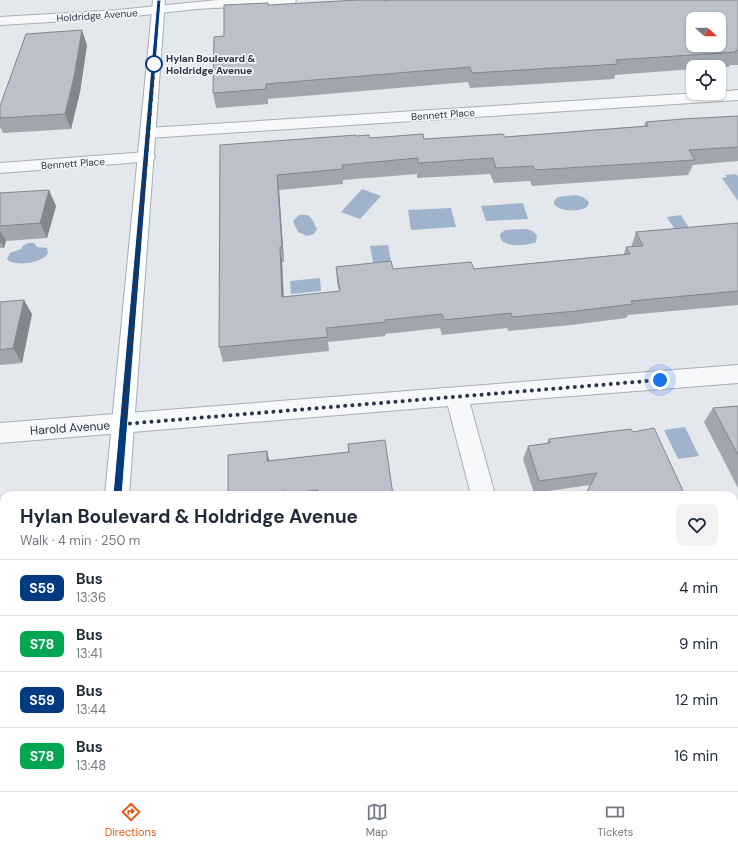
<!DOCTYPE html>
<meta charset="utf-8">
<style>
:root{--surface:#fff;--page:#f2f2f3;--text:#1f2937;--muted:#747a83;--line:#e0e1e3;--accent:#ea580c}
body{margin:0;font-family:"DM Sans",sans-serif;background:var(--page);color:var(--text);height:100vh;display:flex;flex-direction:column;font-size:15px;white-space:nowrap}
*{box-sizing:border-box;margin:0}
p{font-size:13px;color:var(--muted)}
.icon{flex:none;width:22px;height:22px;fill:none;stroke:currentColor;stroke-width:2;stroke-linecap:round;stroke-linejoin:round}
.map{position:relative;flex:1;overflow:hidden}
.side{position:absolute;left:0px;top:491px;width:738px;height:300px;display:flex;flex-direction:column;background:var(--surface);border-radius:12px 12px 0 0;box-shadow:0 1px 3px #0004}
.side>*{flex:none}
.badge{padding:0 8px;border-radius:6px;font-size:14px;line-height:26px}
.needle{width:26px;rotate:111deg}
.tools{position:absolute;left:686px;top:12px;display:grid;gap:8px}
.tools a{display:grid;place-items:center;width:40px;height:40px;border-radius:8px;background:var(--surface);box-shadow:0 1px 3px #0004;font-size:20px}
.you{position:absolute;width:20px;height:20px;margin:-10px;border:3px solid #fff;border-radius:50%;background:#1a73e8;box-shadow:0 0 0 6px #1a73e833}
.map>.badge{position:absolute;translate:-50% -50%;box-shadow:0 0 0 2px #fff}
.round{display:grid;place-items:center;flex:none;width:42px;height:42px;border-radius:8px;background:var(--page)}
.overview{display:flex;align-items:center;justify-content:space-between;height:68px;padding:0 20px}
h1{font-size:19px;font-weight:700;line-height:30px}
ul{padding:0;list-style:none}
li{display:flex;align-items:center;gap:12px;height:56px;padding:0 20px;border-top:1px solid var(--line)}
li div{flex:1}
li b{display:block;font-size:15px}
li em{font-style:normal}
li .badge{min-width:44px;font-weight:700;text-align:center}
.dock{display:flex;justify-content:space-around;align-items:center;height:56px;border-top:1px solid var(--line);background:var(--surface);font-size:11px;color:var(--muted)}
.dock a{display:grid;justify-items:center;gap:2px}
.dock .current{color:var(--accent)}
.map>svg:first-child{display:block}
.water{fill:#9fb4cc}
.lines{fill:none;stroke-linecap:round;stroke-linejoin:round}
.street-casing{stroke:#a9aeb7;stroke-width:2}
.primary-casing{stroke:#a3abb8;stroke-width:2}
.street{fill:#f7f8fa;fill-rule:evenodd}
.primary{fill:#fff;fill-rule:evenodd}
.wall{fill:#a1a5ae}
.shaded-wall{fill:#83868d}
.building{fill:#bbc0ca;stroke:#83868d;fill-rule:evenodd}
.line{fill:#003b80;stroke:#fff}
.walk{stroke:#2b3445;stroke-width:4;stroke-dasharray:0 7.2}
.stop-dot{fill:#fff;stroke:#003b80;stroke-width:2}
.labels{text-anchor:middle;stroke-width:3.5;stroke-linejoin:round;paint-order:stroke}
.far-street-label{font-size:10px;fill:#2b3445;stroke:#f4f6f9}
.far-stop-label{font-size:10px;font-weight:bold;fill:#2b3445;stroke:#f4f6f9;text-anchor:start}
.street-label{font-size:12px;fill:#2b3445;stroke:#f4f6f9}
</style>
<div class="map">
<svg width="738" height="791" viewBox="0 0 738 791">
<rect width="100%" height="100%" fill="#e4e7ec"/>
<g class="water">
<path d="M736 174 738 176V201L722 178 727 177 725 175Z"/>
<path d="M362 189 381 196 360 219 341 212Z"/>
<path d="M575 195 583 197 589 202 587 207C579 212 560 212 554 204V201L558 197Z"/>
<path d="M523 203 528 219 486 221 481 206Z"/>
<path d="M451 208 456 227 411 230 408 210Z"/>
<path d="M299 215C312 213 312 220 317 229L314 234 307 236 298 232 293 221Z"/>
<path d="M681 215 693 234 679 236 667 217Z"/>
<path d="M524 229C530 229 534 231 537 236L536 242C527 246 499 249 500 234L505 230Z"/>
<path d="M28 243H34L37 247 47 248 48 253C43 263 18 266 9 261L7 259 10 253 21 249 23 246Z"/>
<path d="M388 245 392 266 374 267 370 246Z"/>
<path d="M320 278 321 291 291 294 290 281Z"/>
<path d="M685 427 699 456 678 459 664 430Z"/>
<path d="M738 632V683L734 674V633Z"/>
</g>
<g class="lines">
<g class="street-casing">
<g id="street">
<path d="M217 0H296L295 3 290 4 196 9 118 18 0 25V17L118 10Z"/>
<path d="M738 90V100L148 138 142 136 140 133 142 130 148 128 698 93H719V92Z"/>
<path d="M147 152 153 153 155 157 153 161 0 173V163Z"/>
<path d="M738 365V383L470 404 495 495H471L448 406 0 443V423Z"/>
<path d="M552 787H582L584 791H552Z"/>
</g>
</g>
<g class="primary-casing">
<g id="primary">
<path d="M153 0H165L129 495H105Z"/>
<path d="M77 787H107V791H75Z"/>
</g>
</g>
<use href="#street" class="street"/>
<use href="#primary" class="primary"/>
</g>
<g class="wall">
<path d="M738 0V65H730L729 67H693V69L615 75 614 79 470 88 468 82 268 99V104L216 108 213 93 224 36 268 5 384 1Z"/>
<path d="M87 45 80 92 71 129 3 133 0 127V106Z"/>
<path d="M738 116V161L693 165 688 175 532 186 530 181 494 183 490 174 417 178V174L343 180V184L279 190 284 262H282L284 297 339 291 337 282 336 267 393 269H474L624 254 626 247H631L636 232 738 223V305L628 315 626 318 571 325 508 331 507 328 442 335 440 328 385 334V336L328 342 329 351 223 362 219 347 220 145 356 136 370 138 424 139 505 137 644 126 646 122Z"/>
<path d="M0 193 56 206 47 238 6 241 4 248H0Z"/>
<path d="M0 302 32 314 22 363 0 365Z"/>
<path d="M738 406V488L704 422 713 408Z"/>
<path d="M631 429 590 485 534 493 523 459 528 446 547 443 549 439Z"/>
<path d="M348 444 393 495H228L267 451 269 461 348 452Z"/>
<path d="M738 708V723L734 715V710Z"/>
</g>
<g class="shaded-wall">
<path d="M82 30 87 45 80 92 71 129 65 114Z"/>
<path d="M277 175 279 190 284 262 282 247Z"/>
<path d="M49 190 56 206 47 238 40 223Z"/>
<path d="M0 231 6 241 4 248 0 241Z"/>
<path d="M280 247 282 262 284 312 282 297Z"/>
<path d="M24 300 32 314 22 363 13 348Z"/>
<path d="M267 451 270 464 267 461Z"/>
<rect x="292" y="787" width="4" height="4"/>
</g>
<g class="building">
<path d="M358 0H384V1L392 0H738V50L735 51 736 52 616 60 618 64 472 73 470 67 266 84V89L213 93 214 37 224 36V5L268 3V5ZM693 19H719V45H693Z"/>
<path d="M82 30 74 77 65 114 0 118V106L26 34Z"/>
<path d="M738 116V147L689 150 695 160 535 170 533 166 496 168 493 158 418 163V158L342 165 343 169 277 175 282 247H280L282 297 340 291 336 267 391 261 393 269 471 262 474 269 630 254 626 247 643 246 636 232 738 223V291L631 301 633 304 576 311 512 317 511 313 444 320 442 314 385 320 386 322 326 328 328 337 219 347 220 145 356 135V136L369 135 370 138 423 134 424 139 503 134 505 137 648 126 646 122 682 119Z"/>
<path d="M49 190 40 223 0 226V193Z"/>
<path d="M24 300 13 348 0 350V302Z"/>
<path d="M738 406V455L713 408Z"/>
<path d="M654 428 685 495H585L597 473 539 481 528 446 550 443 549 439 631 429 633 432Z"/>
<path d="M385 440 393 495H318V490L286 494V491L243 495H228V455L267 451V461L349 452 348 444Z"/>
<rect x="199" y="787" width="93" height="4"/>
<path d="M363 787H474L475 791H363Z"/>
</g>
<path class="line" d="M157 0H161L122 495 117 499 113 495Z"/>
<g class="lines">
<path class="walk" d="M154 64 124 424 660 380"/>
</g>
<circle class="stop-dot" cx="154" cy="64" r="8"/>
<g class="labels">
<g class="far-street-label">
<text transform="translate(97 15) rotate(-4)" y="4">Holdridge Avenue</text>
<text transform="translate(443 114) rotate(-4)" y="4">Bennett Place</text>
<text transform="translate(73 163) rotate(-4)" y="4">Bennett Place</text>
</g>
<g class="far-stop-label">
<text x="166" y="62">Hylan Boulevard &amp;<tspan x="166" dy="12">Holdridge Avenue</tspan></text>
</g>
<g class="street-label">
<text transform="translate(70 428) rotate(-4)" y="4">Harold Avenue</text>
</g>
</g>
</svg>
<div class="tools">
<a><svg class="needle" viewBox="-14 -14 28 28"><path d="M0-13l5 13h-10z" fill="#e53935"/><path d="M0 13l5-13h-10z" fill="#747a83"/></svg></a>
<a><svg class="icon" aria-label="locate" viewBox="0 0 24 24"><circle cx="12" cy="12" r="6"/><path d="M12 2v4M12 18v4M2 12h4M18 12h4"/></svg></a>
</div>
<div class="you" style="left:660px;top:380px"></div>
<section class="side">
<div class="overview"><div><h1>Hylan Boulevard &amp; Holdridge Avenue</h1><p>Walk · 4 min · 250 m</p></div><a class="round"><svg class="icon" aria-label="heart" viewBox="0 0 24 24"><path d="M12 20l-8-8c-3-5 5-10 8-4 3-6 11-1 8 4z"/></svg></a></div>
<ul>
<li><span class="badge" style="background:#003b80;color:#fff">S59</span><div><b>Bus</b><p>13:36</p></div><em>4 min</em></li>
<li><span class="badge" style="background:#00a651;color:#fff">S78</span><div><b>Bus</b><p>13:41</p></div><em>9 min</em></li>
<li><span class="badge" style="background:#003b80;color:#fff">S59</span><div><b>Bus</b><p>13:44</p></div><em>12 min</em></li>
<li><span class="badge" style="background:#00a651;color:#fff">S78</span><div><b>Bus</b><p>13:48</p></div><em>16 min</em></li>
</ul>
</section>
</div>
<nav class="dock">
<a class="current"><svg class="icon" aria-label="directions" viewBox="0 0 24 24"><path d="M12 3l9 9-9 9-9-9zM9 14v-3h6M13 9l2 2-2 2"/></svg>Directions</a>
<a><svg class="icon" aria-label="map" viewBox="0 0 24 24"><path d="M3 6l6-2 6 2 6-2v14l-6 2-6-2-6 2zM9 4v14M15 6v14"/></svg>Map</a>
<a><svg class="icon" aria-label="tickets" viewBox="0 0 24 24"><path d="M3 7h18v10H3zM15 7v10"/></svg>Tickets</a>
</nav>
